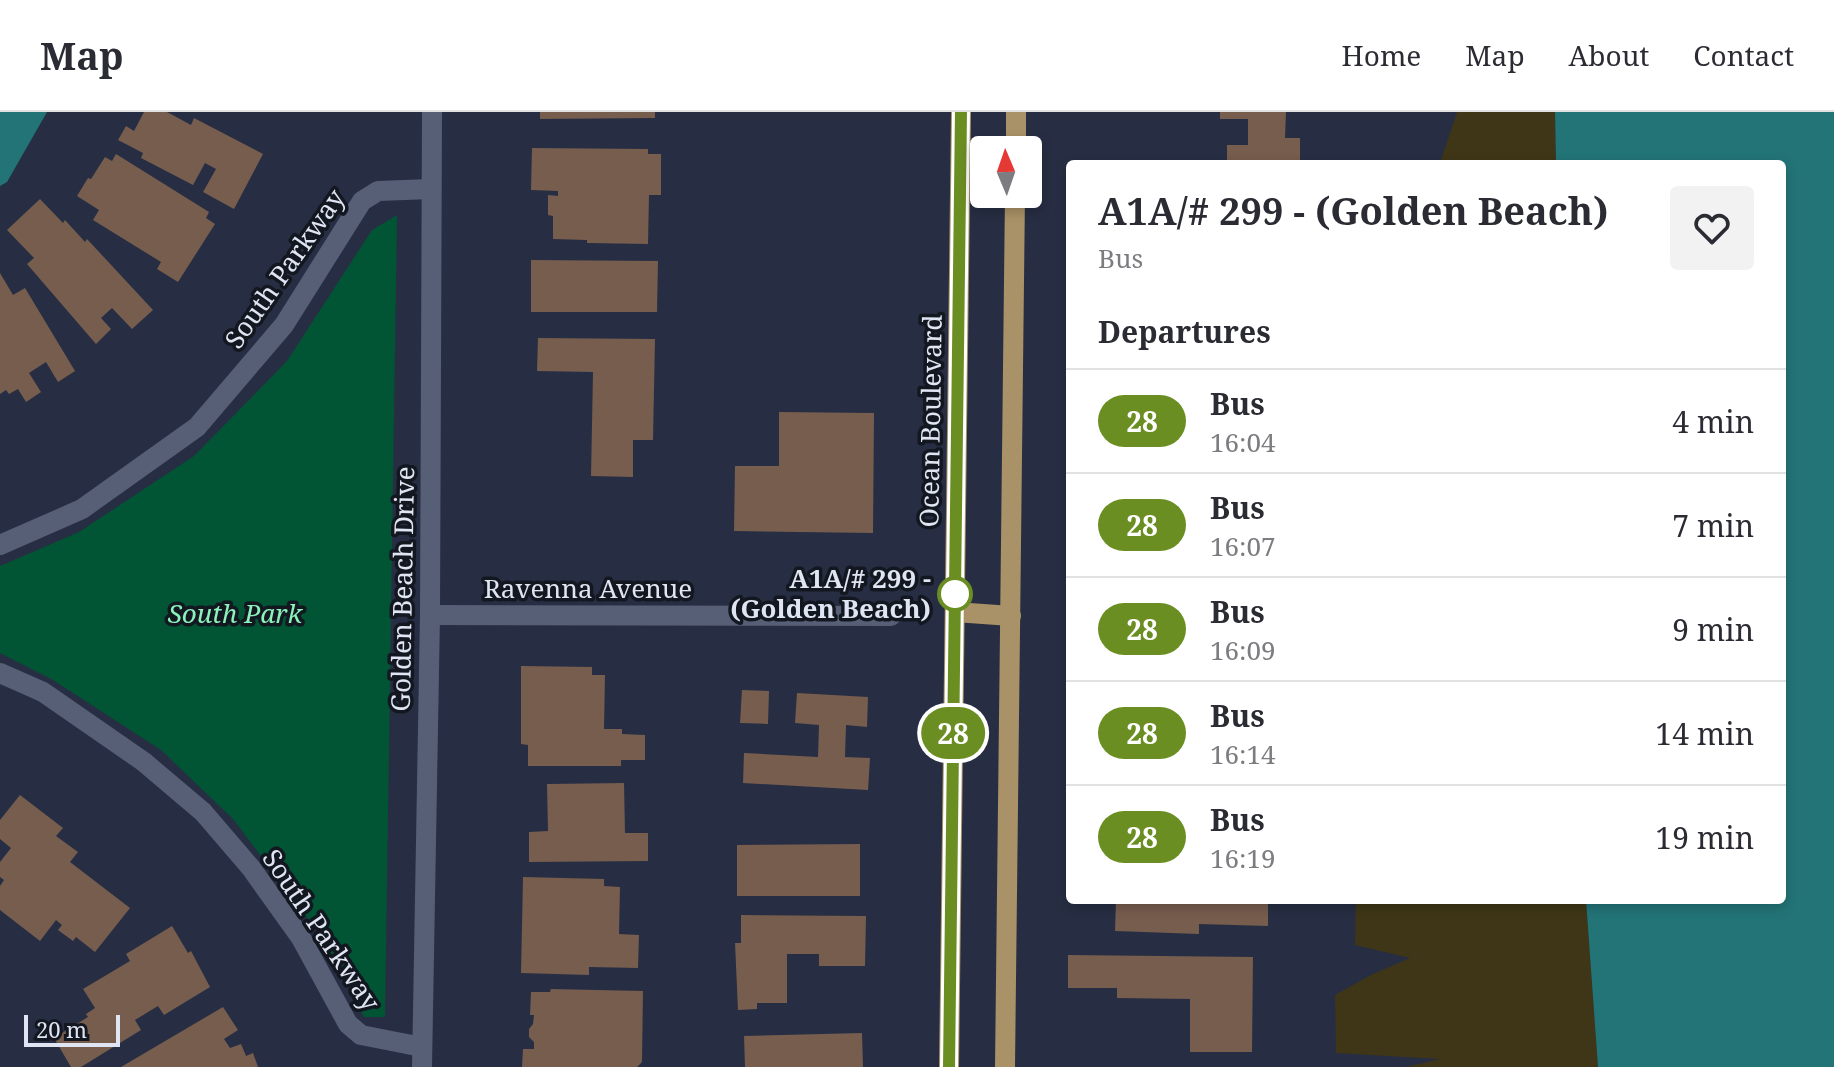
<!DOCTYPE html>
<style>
:root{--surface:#fff;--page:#f2f2f3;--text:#2b2b33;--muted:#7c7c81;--line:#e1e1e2}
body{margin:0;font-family:"Noto Serif",serif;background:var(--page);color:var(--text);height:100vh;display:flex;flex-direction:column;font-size:30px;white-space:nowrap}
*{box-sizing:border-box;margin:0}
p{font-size:26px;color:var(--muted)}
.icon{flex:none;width:44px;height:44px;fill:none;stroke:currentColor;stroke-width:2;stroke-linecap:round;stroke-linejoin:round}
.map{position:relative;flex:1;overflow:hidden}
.sheet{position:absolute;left:1066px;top:48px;width:720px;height:744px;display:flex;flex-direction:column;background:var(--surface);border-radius:8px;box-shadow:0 4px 12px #0003}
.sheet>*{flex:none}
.badge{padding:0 16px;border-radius:26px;font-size:28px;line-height:52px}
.needle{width:52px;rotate:358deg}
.controls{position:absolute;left:970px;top:24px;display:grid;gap:16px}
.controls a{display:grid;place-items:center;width:72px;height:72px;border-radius:8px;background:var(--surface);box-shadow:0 4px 12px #0003;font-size:40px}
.scale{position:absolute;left:24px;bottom:20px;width:96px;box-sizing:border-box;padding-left:8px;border:4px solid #e0e5f3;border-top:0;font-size:22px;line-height:28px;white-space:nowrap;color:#e0e5f3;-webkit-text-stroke:6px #131720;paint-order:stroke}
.map>.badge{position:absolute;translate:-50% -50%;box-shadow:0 0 0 4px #fff}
h2{padding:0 32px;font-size:30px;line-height:72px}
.round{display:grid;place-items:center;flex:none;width:84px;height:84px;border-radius:8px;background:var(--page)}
.summary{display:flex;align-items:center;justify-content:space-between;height:136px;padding:0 32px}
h1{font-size:38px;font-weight:700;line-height:60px}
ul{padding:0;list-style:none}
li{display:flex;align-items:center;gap:24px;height:104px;padding:0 32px;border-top:2px solid var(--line)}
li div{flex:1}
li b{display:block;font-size:30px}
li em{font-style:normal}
li .badge{min-width:88px;font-weight:700;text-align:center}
header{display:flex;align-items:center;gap:48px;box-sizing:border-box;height:112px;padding:0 40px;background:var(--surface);border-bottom:2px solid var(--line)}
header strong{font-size:38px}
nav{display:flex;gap:44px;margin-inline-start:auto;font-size:28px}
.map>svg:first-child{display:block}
.green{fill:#015434}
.sand{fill:#3e3616}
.water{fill:#237477}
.building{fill:#765d4e}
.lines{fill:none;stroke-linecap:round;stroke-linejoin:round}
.street{stroke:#575f77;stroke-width:20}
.primary{stroke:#a99267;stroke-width:20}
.line-casing{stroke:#fff;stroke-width:18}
.line{stroke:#6b8e23;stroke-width:12}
.stop-dot{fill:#fff;stroke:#6b8e23;stroke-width:4}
.labels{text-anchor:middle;stroke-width:7;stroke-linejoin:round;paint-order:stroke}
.street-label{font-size:26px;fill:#e0e5f3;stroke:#131720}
.stop-label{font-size:26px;font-weight:bold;fill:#e0e5f3;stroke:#131720;text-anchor:end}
.park-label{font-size:26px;font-style:italic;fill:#8bf2bc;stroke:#131720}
</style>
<header>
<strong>Map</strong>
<nav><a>Home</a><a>Map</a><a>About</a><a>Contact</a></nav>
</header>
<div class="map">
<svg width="1834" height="955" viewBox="0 0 1834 955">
<rect width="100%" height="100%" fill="#272e43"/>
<path class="green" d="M397 103 385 905H364L321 824 233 707 161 638 53 568 0 541V454L79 420 194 344 287 249 372 118Z"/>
<g class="sand">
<path d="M1457 0H1555L1556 52H1442L1441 48Z"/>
<path d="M1356 788H1586L1598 955H1406L1440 947 1336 941 1335 883 1371 863 1410 846 1355 833Z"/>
</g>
<g class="water">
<path d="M0 0H47L7 70 0 74Z"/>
<path d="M1555 0H1834V955H1598L1586 788H1782V52H1556Z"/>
</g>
<g class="building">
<path d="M144 0H167L191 13 194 6 263 42 234 97 203 80 216 57 205 51 193 73 141 46 143 41 118 28 126 14 134 19Z"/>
<path d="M540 0H655V6L540 7Z"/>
<path d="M1220 0H1286L1285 26H1300V52H1227V33H1248V7H1220Z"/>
<path d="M532 36 648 37V42H661V83H649L648 132 587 131V128L553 127V104L548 103V83L558 84V79L531 78Z"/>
<path d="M116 42 209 100 206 106 215 112 178 170 157 157 161 150 93 108 99 98 77 84 88 66 91 67 105 45 112 49Z"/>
<path d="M40 87 63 111 65 108 85 130 87 127 153 198 132 217 112 196 101 206 111 217 96 232 27 152 34 146 7 118Z"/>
<path d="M531 148 658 149 657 200H531Z"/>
<path d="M0 161 13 183 25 176 75 259 58 270 46 250 29 261 41 280 26 290 18 277 9 282 6 278 0 282Z"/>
<path d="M538 226 655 227 653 328H633V365L591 364 593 260 537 259Z"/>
<path d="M779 300 874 301 873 421 734 419 735 354H779Z"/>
<path d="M521 554 592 555V563H605L604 617H622V622L645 623V648H621V654H528V633L521 632Z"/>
<path d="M742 578 769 579 768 612 740 611Z"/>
<path d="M797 581 868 585 867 615 846 613 845 645 870 646 868 678 743 671 744 641 818 645 819 613 795 611Z"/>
<path d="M624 671 625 721H648V749L529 750V720L548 719 547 672Z"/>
<path d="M20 683 63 716 56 724 78 740 70 750 130 796 95 840 76 825 73 829 58 818 62 813 56 808 40 829 0 798V774L4 768 0 765V750L11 736 0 727V708Z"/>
<path d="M860 732V784H737V733Z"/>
<path d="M523 765 604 767V774L620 775 619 822 639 823 638 856 589 855V863L521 861Z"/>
<path d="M1116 788H1268V814L1199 812V822L1115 819Z"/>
<path d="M741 803 866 804 865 854H819V842H787V891H757V897L738 898 735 831H741Z"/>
<path d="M172 814 188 841 191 839 210 875 164 903 158 894 135 908 141 918 81 955H71L54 926 88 905 86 902 95 896 83 877 130 849 126 842Z"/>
<path d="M1068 843 1253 845 1252 940H1190V887L1117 886V876H1068Z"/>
<path d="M551 877 643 879 642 950 637 955H522L523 937H534V930L529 925V917L533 912 534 903H530L531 880H550Z"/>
<path d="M223 895 238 918 224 927 230 936 241 932 246 944 253 941 258 955H121Z"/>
<path d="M862 921 863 955H745L744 924Z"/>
</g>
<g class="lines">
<g class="street">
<path d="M0 433 82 397 197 315 284 213 362 89 378 79 431 77"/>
<path d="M430 503 891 504"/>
<path d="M0 561 43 580 144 650 203 700 251 756 301 826 348 912 361 923 422 935"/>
<path d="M422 955 430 503 432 0"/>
</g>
<g class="primary">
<path d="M1016 38V0"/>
<path d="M955 500 1011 504"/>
<path d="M949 955 961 0"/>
<path d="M1005 955 1015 82"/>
</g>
</g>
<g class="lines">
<g class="line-casing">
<path id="line" d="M949 955 961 0"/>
</g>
<use href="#line" class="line"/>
</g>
<circle class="stop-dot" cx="955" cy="482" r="16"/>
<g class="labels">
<g class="street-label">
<text transform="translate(285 157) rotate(-55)" y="9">South Parkway</text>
<text transform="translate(931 309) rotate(-89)" y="9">Ocean Boulevard</text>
<text transform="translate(403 477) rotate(-89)" y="9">Golden Beach Drive</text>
<text x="588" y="486">Ravenna Avenue</text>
<text transform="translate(321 818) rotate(56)" y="9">South Parkway</text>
</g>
<g class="stop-label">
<text x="931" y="476">A1A/# 299 -<tspan x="931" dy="30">(Golden Beach)</tspan></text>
</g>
<g class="park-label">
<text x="235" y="511">South Park</text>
</g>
</g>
</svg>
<div class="controls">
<a><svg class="needle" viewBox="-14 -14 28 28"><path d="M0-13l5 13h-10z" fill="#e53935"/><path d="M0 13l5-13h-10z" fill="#7c7c81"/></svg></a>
</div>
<div class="scale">20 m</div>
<b class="badge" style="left:953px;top:621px;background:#6b8e23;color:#fff">28</b>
<section class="sheet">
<div class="summary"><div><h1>A1A/# 299 - (Golden Beach)</h1><p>Bus</p></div><a class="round"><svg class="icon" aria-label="heart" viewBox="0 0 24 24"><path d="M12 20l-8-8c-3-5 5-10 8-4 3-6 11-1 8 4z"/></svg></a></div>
<h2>Departures</h2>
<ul>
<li><span class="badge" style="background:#6b8e23;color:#fff">28</span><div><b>Bus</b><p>16:04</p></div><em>4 min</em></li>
<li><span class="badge" style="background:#6b8e23;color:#fff">28</span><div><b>Bus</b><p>16:07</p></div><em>7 min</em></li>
<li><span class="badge" style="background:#6b8e23;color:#fff">28</span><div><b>Bus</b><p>16:09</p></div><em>9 min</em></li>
<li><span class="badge" style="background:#6b8e23;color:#fff">28</span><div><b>Bus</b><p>16:14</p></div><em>14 min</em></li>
<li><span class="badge" style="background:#6b8e23;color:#fff">28</span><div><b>Bus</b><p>16:19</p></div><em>19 min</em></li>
</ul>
</section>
</div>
